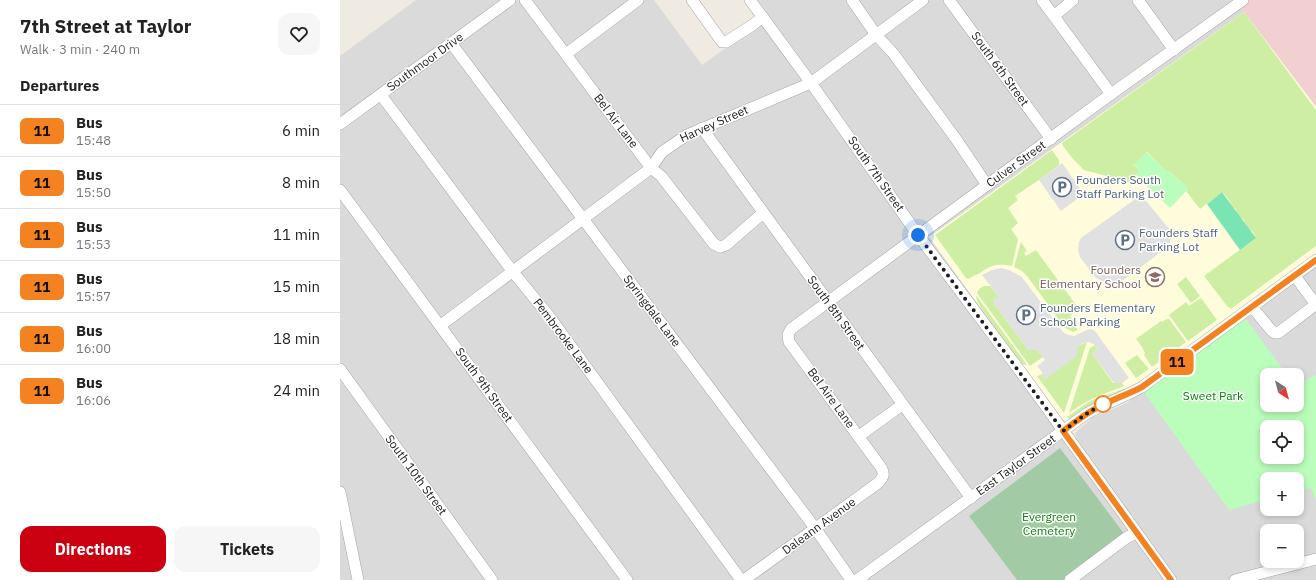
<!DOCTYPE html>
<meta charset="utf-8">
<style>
:root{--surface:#fff;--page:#f6f6f6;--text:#222;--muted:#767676;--line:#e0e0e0;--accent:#cb0010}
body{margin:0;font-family:"IBM Plex Sans",sans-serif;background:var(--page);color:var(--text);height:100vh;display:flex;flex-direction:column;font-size:15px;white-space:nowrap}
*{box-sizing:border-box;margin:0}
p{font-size:13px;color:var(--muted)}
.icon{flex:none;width:22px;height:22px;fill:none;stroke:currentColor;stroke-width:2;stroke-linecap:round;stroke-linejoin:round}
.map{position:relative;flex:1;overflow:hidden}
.sheet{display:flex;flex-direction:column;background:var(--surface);width:340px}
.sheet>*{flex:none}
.badge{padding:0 8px;border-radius:6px;font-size:14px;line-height:26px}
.needle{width:26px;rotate:144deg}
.fabs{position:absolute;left:920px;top:368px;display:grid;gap:8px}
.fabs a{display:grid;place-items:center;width:44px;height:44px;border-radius:8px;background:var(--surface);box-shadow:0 2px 6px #0003;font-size:20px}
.you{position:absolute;width:20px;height:20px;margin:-10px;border:3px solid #fff;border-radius:50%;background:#1a73e8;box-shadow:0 0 0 6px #1a73e833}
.map>.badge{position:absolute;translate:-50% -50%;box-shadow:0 0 0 2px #fff}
h2{padding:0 20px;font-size:15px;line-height:36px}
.round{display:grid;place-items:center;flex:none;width:42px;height:42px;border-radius:12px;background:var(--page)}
.summary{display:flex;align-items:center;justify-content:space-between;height:68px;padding:0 20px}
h1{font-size:19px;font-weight:700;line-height:30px}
.button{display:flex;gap:8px;margin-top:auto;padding:8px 20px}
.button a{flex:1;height:46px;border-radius:12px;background:var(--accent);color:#fff;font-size:16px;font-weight:700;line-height:46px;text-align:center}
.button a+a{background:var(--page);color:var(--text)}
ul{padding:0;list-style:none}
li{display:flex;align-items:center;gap:12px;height:52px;padding:0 20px;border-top:1px solid var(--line)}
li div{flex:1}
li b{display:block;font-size:15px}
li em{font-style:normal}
li .badge{min-width:44px;font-weight:700;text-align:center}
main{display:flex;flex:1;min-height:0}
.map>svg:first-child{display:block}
.residential{fill:#dbdada;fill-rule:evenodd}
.commercial{fill:#f2d0d1}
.education{fill:#fffcdc}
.grass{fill:#ceeea4}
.cemetery{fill:#a2caa5}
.park{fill:#bbfdbb;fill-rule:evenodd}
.pitch{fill:#7ae4b3}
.parking{fill:#e1e1e1}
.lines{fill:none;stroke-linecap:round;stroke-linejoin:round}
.minor-casing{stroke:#a4a4a4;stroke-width:12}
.minor{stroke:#fff;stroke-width:11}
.line-casing{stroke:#fff;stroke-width:9}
.line{stroke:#f58220;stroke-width:6}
.walk{stroke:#1d1d1d;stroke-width:4;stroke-dasharray:0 7.2}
.stop-dot{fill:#fff;stroke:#f58220;stroke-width:2}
.labels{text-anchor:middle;stroke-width:3;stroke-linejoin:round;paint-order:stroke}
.street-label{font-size:12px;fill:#1d1d1d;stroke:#fff}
.service-label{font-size:12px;fill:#4e5e75;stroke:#fff;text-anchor:start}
.education-label{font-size:12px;fill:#785e54;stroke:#fff;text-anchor:end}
.park-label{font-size:12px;fill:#048304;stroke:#fff}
</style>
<main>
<section class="sheet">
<div class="summary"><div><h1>7th Street at Taylor</h1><p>Walk · 3 min · 240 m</p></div><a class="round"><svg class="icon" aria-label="heart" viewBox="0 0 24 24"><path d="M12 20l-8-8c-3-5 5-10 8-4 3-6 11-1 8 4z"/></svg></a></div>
<h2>Departures</h2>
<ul>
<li><span class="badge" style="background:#f58220;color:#111">11</span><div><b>Bus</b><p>15:48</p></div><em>6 min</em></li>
<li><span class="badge" style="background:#f58220;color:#111">11</span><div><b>Bus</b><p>15:50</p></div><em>8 min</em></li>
<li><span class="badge" style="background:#f58220;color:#111">11</span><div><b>Bus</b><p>15:53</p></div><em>11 min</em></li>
<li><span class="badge" style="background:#f58220;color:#111">11</span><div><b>Bus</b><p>15:57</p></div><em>15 min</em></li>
<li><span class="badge" style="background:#f58220;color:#111">11</span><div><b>Bus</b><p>16:00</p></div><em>18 min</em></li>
<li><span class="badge" style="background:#f58220;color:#111">11</span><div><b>Bus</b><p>16:06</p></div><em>24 min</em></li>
</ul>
<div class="button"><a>Directions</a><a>Tickets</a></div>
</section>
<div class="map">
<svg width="976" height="580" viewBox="0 0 976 580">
<rect width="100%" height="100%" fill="#efeae2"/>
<path class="residential" d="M76 0H314L362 65 429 17 417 0H895L904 12 590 237 737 439 735 433 752 418 789 402 798 384 976 255V580H838L827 565 832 580H0V56ZM927 375H957V405H927ZM927 427H957V457H927ZM927 479H957V509H927ZM927 531H957V561H927Z"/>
<path class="commercial" d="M895 0H976V107L904 12Z"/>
<path class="education" d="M904 12 976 107V255L798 384 786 391 753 404 727 421H725L720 417 589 237Z"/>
<g class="grass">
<path d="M904 12 976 110V246L891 309 887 306 864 276 916 238 913 232C909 230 905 224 904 220 901 218 896 213 896 209L894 208 887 197 882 192 860 209 846 191 848 189 830 172 828 173 807 152 794 165 800 171 789 183 774 178 744 170 732 158 723 146 722 143Z"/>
<path d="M712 150 719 160V165L699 180 675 196 678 200 668 208 678 223 671 229 678 239 672 266C649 261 647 271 628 279L626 278 595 235Z"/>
<path d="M681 242 687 251 684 253 686 256 696 250 739 309 730 316 737 326 736 327 738 330 740 328V329L733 332 725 328 687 276 682 271 674 267Z"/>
<path d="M846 277 860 296 851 303 837 284Z"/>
<path d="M644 286H650L658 296V298H653V302L688 350 697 349 703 357 690 366 637 293 639 289Z"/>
<path d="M636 295 687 365 682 364 641 308 637 301Z"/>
<path d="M861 298 877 320 848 341 829 315 846 302 849 306Z"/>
<path d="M827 319H829L846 342 812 367 804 355 805 353 802 347 796 339 821 321 822 322Z"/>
<path d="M747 342 724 413 697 376 703 374 704 379 738 346Z"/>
<path d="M755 345 758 350 752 353 773 383H782L784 386C764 394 747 399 729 413L750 348Z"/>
<path d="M797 355 809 369 796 378 785 363Z"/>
<path d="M786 388 784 392 753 404 730 419 727 417 750 401Z"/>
</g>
<path class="cemetery" d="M720 448 785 535 725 580H677L629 516Z"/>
<g class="park">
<path d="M806 152 828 172 829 171 841 183 843 182 847 186 846 187 848 189 830 208 796 175 800 171 794 165Z"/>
<path d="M900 311 947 375H927V405H957V385L976 375V502L971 488 957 491V479H927V499L889 510 798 384ZM927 427H957V457H927Z"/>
</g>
<path class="pitch" d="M882 192 916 238 900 250 867 204Z"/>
<g class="parking">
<path d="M722 163 744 194 721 211 699 180Z"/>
<path d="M801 195 831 231V239L829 246 782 281 772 284 763 282 756 278 740 257 738 250 739 242 741 238Z"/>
<path d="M661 268 669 270 682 277 723 332 726 334 734 336 747 330 751 329 755 331 789 378 782 383H774L752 353 758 349 755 345 749 342 743 343 738 346 737 356 704 380 702 372 697 366 705 360 697 350H688L653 302V298H657L658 296 642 275 652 270Z"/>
</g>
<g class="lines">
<g class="minor-casing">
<g id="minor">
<path d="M185 0 311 168 321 176 374 244 380 247 386 245 423 213"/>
<path d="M352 0 382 42H386L411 26 423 17"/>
<path d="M410 0 471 83 578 235 686 379 831 580"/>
<path d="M512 0 537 36 553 53 616 139 647 185"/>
<path d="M609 0 711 139"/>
<path d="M702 0 771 94"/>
<path d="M798 0 834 50"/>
<path d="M714 16 733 0"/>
<path d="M111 43 475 528 511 580"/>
<path d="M226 54 298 0"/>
<path d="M41 95 173 272 209 316 401 580"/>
<path d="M0 124 170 0"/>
<path d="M362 128 631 498"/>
<path d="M0 190 287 580"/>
<path d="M912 307 931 330 935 333H938L974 306V302L955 276"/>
<path d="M101 325 311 168 322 152 347 135 471 83 583 0"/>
<path d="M0 369 152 580"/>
<path d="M519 436 562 405"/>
<path d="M0 492 18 580"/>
<path d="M404 580 538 483C544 477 545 473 540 466L449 342 448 335 451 329 771 94 903 0"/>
<path d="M517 580 746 414C764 404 784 397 802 387L976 260"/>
<path d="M730 580 786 538 796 533"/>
<path d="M895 580 976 559"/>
</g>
</g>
<use href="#minor" class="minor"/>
</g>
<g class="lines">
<g class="line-casing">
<path id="line" d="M831 580 723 431C736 421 748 412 762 405 776 398 789 394 802 387L976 260"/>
</g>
<use href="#line" class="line"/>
<path class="walk" d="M578 235 723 431 746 414 763 404"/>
</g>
<defs>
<g id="parking-ring" transform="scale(1)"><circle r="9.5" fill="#fff" stroke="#5c6f8a" stroke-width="1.5"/><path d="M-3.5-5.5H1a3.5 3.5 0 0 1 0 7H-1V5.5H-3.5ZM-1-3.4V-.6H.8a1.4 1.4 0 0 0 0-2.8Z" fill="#5c6f8a"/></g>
<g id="school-ring" transform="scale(1)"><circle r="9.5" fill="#fff" stroke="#8d6e63" stroke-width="1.5"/><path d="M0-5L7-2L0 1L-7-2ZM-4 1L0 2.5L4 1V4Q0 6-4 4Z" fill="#8d6e63"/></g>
</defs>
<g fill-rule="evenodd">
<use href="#parking-ring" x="722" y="187"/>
<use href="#parking-ring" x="785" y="240"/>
<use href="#school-ring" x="815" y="277"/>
<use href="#parking-ring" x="686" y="315"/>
</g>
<circle class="stop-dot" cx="763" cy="404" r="8"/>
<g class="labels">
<g class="street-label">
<text transform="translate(85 62) rotate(-36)" y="4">Southmoor Drive</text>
<text transform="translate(660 69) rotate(54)" y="4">South 6th Street</text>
<text transform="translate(276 121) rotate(53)" y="4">Bel Air Lane</text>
<text transform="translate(374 124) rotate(-24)" y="4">Harvey Street</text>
<text transform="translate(676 164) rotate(-36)" y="4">Culver Street</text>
<text transform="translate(536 174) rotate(55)" y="4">South 7th Street</text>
<text transform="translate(312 311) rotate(53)" y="4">Springdale Lane</text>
<text transform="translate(496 313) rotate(54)" y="4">South 8th Street</text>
<text transform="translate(223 336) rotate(53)" y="4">Pembrooke Lane</text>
<text transform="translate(144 385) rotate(54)" y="4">South 9th Street</text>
<text transform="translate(491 398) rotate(54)" y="4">Bel Aire Lane</text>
<text transform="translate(676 465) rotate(-36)" y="4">East Taylor Street</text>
<text transform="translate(76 475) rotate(54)" y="4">South 10th Street</text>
<text transform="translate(479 526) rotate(-36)" y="4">Daleann Avenue</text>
</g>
<g class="service-label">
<text x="736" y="184">Founders South<tspan x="736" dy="14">Staff Parking Lot</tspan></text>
<text x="799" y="237">Founders Staff<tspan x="799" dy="14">Parking Lot</tspan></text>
<text x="700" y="312">Founders Elementary<tspan x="700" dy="14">School Parking</tspan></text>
</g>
<g class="education-label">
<text x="801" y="274">Founders<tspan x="801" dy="14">Elementary School</tspan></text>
</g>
<g class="park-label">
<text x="873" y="400">Sweet Park</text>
<text x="709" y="521">Evergreen<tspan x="709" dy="14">Cemetery</tspan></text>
</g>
</g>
</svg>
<div class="fabs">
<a><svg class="needle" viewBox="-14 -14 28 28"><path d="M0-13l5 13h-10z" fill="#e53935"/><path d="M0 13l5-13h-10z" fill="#767676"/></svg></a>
<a><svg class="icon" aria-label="locate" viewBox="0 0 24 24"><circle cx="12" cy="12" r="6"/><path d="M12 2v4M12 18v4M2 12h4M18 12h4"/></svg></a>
<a>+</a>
<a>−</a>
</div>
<div class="you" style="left:578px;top:235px"></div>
<b class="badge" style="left:837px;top:362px;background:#f58220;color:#111">11</b>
</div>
</main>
